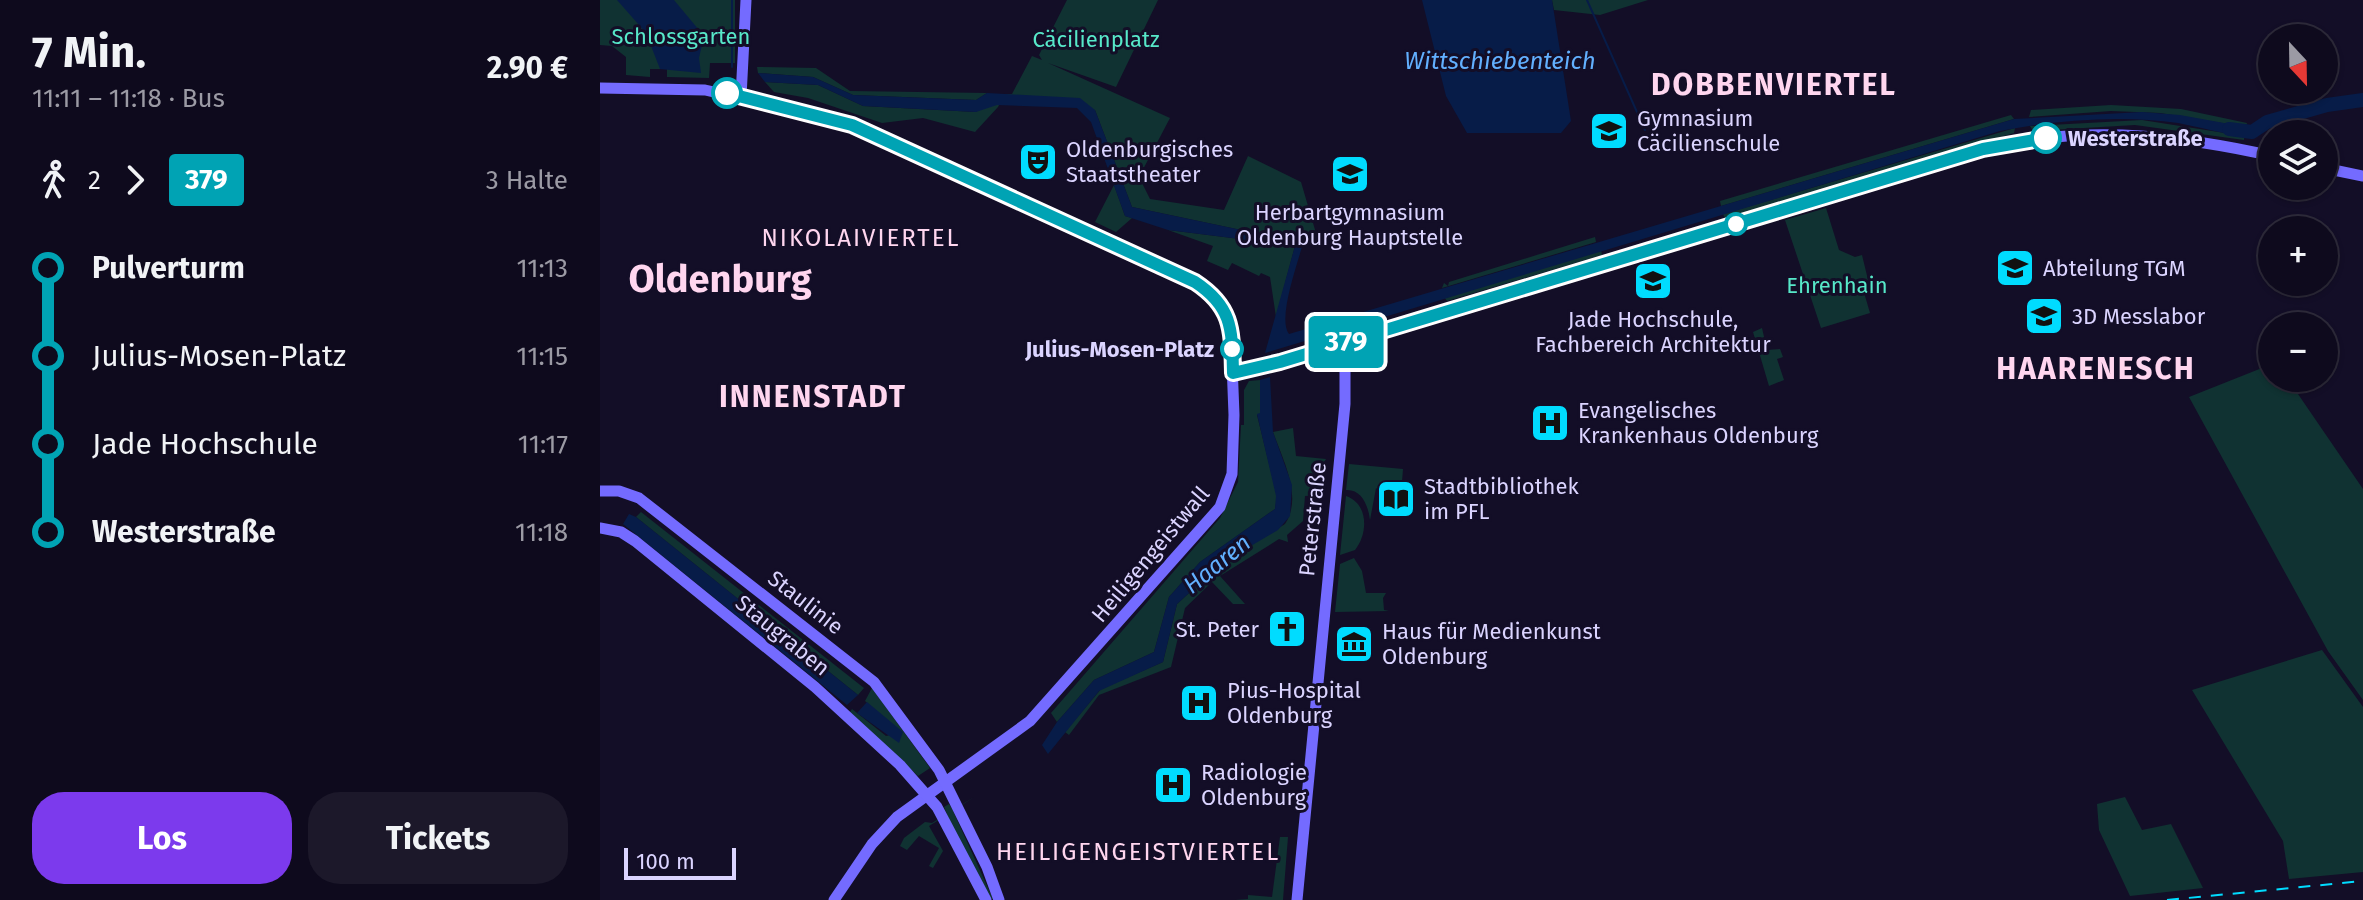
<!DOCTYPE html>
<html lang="de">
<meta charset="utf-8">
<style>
:root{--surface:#0e0a1d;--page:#1c182a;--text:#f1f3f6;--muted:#9b9aa4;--line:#2e2b3b;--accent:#7c3aed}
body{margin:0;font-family:"Fira Sans",sans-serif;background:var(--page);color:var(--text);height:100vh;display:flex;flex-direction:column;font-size:30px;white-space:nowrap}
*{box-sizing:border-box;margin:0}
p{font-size:26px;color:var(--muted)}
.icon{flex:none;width:44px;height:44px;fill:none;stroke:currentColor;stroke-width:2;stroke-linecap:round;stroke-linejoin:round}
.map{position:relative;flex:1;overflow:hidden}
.drawer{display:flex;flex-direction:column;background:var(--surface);width:600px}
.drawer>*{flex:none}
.badge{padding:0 16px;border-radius:6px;font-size:28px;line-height:52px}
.needle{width:52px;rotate:158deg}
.fabs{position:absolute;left:1658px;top:24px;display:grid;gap:16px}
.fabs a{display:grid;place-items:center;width:80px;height:80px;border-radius:50%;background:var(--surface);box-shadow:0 2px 6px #0004,0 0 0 2px var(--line);font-size:40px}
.scale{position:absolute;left:24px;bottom:20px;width:112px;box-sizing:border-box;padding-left:8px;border:4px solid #dbd4ff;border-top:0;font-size:22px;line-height:28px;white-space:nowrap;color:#dbd4ff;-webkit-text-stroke:6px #130e27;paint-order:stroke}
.map>.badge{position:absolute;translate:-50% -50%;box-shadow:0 0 0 4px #fff}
.legs{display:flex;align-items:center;gap:12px;height:88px;padding:0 32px;font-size:26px}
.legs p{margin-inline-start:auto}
.headline{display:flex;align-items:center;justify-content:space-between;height:136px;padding:0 32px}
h1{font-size:44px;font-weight:700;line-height:60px}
.button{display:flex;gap:16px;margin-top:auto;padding:16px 32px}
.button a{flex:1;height:92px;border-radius:32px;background:var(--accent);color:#fff;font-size:32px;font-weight:700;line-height:92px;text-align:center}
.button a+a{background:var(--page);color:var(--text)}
ul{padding:0 32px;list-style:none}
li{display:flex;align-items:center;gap:28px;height:88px;font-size:30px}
li i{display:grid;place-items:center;width:12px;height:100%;margin:0 10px;background:currentColor}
li i::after{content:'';width:20px;height:20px;margin:-10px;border:6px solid;border-radius:50%;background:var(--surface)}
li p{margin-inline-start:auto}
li:first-child i{background:linear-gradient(#0000 50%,currentColor 0)}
li:last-child i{background:linear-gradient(currentColor 50%,#0000 0)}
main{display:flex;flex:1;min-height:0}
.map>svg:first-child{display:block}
.green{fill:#103232}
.water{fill:#071c48}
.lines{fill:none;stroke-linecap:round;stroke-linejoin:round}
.stream{stroke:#071c48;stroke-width:2}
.river{stroke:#071c48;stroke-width:14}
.secondary{stroke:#746bff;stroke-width:11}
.rail{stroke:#00dcff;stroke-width:2;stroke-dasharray:12 10;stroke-linecap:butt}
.line-1-casing{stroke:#fff;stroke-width:18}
.line-1{stroke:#00a3b4;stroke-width:12}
.stop-1-dot{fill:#fff;stroke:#00a3b4;stroke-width:4}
.labels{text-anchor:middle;stroke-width:6;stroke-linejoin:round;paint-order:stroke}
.park-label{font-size:22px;fill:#57e8c9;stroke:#130e27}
.poi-label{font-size:22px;fill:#dbd4ff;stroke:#130e27;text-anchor:start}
.stop-label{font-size:22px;font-weight:bold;fill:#dbd4ff;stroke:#130e27;text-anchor:start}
.street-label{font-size:22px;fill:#dbd4ff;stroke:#130e27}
.water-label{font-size:24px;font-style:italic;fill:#62b0ff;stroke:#130e27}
.neighbourhood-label{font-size:24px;letter-spacing:2px;fill:#ffd6ef;stroke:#130e27}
.district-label{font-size:30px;font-weight:bold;letter-spacing:2px;fill:#ffd6ef;stroke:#130e27}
.town-label{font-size:38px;font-weight:bold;fill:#ffd6ef;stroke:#130e27}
</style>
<main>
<section class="drawer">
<div class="headline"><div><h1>7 Min.</h1><p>11:11 – 11:18 · Bus</p></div><b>2.90 €</b></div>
<div class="legs"><svg class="icon" aria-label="walk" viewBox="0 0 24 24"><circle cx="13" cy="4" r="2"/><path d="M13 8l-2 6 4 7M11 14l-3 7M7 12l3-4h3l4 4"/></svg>2<svg class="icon" aria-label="forward" viewBox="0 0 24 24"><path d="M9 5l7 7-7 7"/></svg><b class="badge" style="background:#00a3b4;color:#fff">379</b><p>3 Halte</p></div>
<ul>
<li><i style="color:#00a3b4"></i><b>Pulverturm</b><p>11:13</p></li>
<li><i style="color:#00a3b4"></i><span>Julius-Mosen-Platz</span><p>11:15</p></li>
<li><i style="color:#00a3b4"></i><span>Jade Hochschule</span><p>11:17</p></li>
<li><i style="color:#00a3b4"></i><b>Westerstraße</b><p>11:18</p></li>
</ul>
<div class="button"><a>Los</a><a>Tickets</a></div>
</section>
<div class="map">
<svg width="1763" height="900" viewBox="0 0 1763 900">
<rect width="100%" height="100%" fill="#130e27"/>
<g class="green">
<path d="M0 0H135V63H110L109 78 67 77V69H50V77L26 75V57L12 46 0 45Z"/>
<path d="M467 0H558L516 87 448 63 570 118 539 177 550 199 624 210 648 156 701 182 718 240 703 243 532 207 495 110 404 95 398 107 375 132 323 118 282 123 208 98 174 92 165 82 218 85 263 106 376 112 401 97 397 94H412L432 56 442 60 439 55Z"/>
<path d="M952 0H1048L1000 15 954 10Z"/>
<path d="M157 67 216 68 250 91 387 93 376 100 253 95 213 77 158 73Z"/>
<path d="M1511 105 1581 109 1647 123 1646 127 1560 113 1511 111 1429 117 1431 110Z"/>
<path d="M1411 115 1414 119 1121 206 1120 201Z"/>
<path d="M1542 120 1644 136V140L1535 125 1433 131 1430 126Z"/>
<path d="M1415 128 1414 133 1125 218 1123 214Z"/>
<path d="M514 185 525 216 532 218 516 232 495 222Z"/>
<path d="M1226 208 1239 250 1255 257 1262 255 1270 288 1265 296 1270 313 1221 328 1185 220Z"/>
<path d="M568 230 695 246 676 317 670 277 661 273 659 276 632 263 628 270 607 261 613 246Z"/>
<path d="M995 237 996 242 842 288 844 283 848 286 849 282Z"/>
<path d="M1001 250 1002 255 847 301 844 297Z"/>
<path d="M1162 328 1167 350 1180 349 1183 357 1177 359 1184 380 1169 386 1153 332Z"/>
<path d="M1672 364V378H1687L1763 489V700L1728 651 1589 397Z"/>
<path d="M660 380V414L657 415 677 496 675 509 600 562 569 597 554 652 494 680 457 722 451 713 620 518 638 482 641 425H644V390L649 381Z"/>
<path d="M693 428 696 456 726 459 722 466 719 495 705 496 703 521 687 535 688 542 679 539 620 576 645 604H633L612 582 585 608 571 667 499 695 469 735 465 732 501 689 563 662 577 604 622 563 685 524C703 497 683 460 673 432Z"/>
<path d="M749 464 803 469 801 494 782 493 776 488 770 520C768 504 761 489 746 490Z"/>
<path d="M746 496C769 504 768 534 755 550L740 555Z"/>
<path d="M41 512 264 688 258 695 36 517Z"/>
<path d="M754 558 762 571 766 593H786L783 598 784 610 789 611 735 612 740 564Z"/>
<path d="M1722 650 1763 707V872L1689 879 1683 841 1592 690Z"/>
<path d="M272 688 330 768 318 776 250 712 252 709 286 736 302 732 265 701Z"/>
<path d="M374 797 353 811 393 899 390 900 347 815 329 826 343 851 333 868 329 866 339 848 319 836 307 850 300 846 304 838 325 822 332 823 347 814 344 807 349 804 353 810Z"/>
<path d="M1525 797 1542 830 1571 824 1603 888 1530 896 1499 830 1497 804Z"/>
<path d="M680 837H688L683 900H635L648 899V895L672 897Z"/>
</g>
<g class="water">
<path d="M17 0H74L104 36 99 58 101 73 60 69 46 33Z"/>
<path d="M822 0H952L971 121 961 133H867L846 96Z"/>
<path d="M158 73 213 77 253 95 376 100 387 93 480 98 495 110 532 207 703 243C698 263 677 319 689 334L1414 119 1542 112 1580 115 1646 127 1644 136C1622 134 1600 127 1578 123 1521 115 1457 120 1400 131L665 353 695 246 568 230 525 216 491 122 477 108 397 105 376 112 263 106 218 85 165 82Z"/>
<path d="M670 377 673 432 692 485 690 516 678 530 622 563 577 604 563 662 499 691 448 754 442 745 457 722 494 680 554 652 569 597 600 562 675 509 676 496 657 414 660 413V380Z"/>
<path d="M29 514 36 517 258 695 247 705 23 524Z"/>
<path d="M267 702 303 732 299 743 257 713Z"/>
</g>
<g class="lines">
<g class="stream">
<path d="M132 0V67"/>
<path d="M987 0 1045 130"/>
</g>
<path class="river" d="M1629 129 1652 132 1667 122 1727 105 1763 100"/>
<g class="secondary">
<path d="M0 88 105 90 243 121 595 282 622 304 631 337 634 415 632 474 620 507 430 721 297 817 272 844 234 900"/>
<path d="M141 97 146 0"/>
<path d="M1724 168 1763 176"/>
<path d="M633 373 680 362 1409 143C1499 127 1584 136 1672 156"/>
<path d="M0 491H19L39 498 274 682 339 770 387 867 399 900"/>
<path d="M0 528 21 532 35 541 215 687 300 765 337 807 386 900"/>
<path d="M697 900 745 404V342"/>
</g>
<path class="rail" d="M1567 900 1763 881"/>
</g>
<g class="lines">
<g class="line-1-casing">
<path id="line-1" d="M127 93 252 125 595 282C633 307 632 330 633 373L680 362 1383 149 1446 138"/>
</g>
<use href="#line-1" class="line-1"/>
</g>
<defs>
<g id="school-square" transform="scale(2)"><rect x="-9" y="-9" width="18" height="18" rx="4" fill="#00dcff" stroke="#130e27"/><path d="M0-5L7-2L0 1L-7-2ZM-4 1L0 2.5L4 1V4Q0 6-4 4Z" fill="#111"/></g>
<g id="theatre-square" transform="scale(2)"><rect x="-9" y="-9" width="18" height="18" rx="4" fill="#00dcff" stroke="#130e27"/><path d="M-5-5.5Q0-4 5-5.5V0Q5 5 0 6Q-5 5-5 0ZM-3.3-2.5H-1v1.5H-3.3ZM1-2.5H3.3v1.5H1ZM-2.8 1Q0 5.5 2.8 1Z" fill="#111"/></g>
<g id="university-square" transform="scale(2)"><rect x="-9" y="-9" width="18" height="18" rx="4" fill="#00dcff" stroke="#130e27"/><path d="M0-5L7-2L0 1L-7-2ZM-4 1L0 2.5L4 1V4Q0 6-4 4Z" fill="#111"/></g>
<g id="hospital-square" transform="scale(2)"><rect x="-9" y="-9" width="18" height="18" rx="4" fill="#00dcff" stroke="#130e27"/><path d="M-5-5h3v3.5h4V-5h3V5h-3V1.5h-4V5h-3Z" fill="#111"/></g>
<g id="library-square" transform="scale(2)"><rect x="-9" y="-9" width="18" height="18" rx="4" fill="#00dcff" stroke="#130e27"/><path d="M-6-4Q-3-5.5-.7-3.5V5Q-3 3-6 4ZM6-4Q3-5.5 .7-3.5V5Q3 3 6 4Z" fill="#111"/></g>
<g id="church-square" transform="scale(2)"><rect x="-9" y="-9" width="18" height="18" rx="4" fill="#00dcff" stroke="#130e27"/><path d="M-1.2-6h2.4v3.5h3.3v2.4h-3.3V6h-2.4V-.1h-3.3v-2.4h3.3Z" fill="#111"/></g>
<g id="museum-square" transform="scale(2)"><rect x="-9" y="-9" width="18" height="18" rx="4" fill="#00dcff" stroke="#130e27"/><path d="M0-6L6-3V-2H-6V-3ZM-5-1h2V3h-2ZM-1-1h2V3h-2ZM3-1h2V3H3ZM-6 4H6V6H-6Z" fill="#111"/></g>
</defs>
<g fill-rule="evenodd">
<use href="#school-square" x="1009" y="131"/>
<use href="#theatre-square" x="438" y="162"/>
<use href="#school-square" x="750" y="174"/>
<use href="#university-square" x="1415" y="268"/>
<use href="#university-square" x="1053" y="281"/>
<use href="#university-square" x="1444" y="316"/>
<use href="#hospital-square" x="950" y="423"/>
<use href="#library-square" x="796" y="499"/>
<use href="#church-square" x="687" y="629"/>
<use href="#museum-square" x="754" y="644"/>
<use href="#hospital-square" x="599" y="703"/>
<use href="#hospital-square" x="573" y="785"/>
</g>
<g class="stop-1-dot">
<circle cx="127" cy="93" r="14"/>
<circle cx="1446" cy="138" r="14"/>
<circle cx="1136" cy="224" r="10"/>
<circle cx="632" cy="349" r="10"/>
</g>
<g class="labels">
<g class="park-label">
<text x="81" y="44">Schlossgarten</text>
<text x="496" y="47">Cäcilienplatz</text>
<text x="1237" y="293">Ehrenhain</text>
</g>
<g class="poi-label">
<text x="1037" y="126">Gymnasium<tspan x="1037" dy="25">Cäcilienschule</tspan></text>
<text x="466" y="157">Oldenburgisches<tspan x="466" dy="25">Staatstheater</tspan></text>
<text x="750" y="220" text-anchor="middle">Herbartgymnasium<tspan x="750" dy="25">Oldenburg Hauptstelle</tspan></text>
<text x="1443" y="276">Abteilung TGM</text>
<text x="1472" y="324">3D Messlabor</text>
<text x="1053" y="327" text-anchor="middle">Jade Hochschule,<tspan x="1053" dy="25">Fachbereich Architektur</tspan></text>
<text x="978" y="418">Evangelisches<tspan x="978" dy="25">Krankenhaus Oldenburg</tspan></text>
<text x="824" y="494">Stadtbibliothek<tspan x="824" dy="25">im PFL</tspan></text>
<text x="659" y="637" text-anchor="end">St. Peter</text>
<text x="782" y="639">Haus für Medienkunst<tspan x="782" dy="25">Oldenburg</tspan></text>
<text x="627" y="698">Pius-Hospital<tspan x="627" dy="25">Oldenburg</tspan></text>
<text x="601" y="780">Radiologie<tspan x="601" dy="25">Oldenburg</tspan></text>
</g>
<g class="stop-label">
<text x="1468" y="146">Westerstraße</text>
<text x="614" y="357" text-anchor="end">Julius-Mosen-Platz</text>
</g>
<g class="street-label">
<text transform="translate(712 519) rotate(-84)" y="8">Peterstraße</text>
<text transform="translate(550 554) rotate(-50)" y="8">Heiligengeistwall</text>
<text transform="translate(206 602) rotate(38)" y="8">Staulinie</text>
<text transform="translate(183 635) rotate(39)" y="8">Staugraben</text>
</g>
<g class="water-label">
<text x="900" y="69">Wittschiebenteich</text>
<text transform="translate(617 564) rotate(-39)" y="8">Haaren</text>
</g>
<g class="neighbourhood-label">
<text x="261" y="246">NIKOLAIVIERTEL</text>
<text x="538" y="860">HEILIGENGEISTVIERTEL</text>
</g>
<g class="district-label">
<text x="1174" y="95">DOBBENVIERTEL</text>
<text x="1496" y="379">HAARENESCH</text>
<text x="213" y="407">INNENSTADT</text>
</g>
<g class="town-label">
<text x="120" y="292">Oldenburg</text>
</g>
</g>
</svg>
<div class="fabs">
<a><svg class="needle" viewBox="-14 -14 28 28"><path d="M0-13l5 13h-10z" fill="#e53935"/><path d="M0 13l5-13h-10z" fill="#9b9aa4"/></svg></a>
<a><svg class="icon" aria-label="layers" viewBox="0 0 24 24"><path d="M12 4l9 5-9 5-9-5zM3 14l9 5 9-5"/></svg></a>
<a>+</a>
<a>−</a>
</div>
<div class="scale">100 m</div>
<b class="badge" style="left:746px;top:342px;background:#00a3b4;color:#fff">379</b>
</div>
</main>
